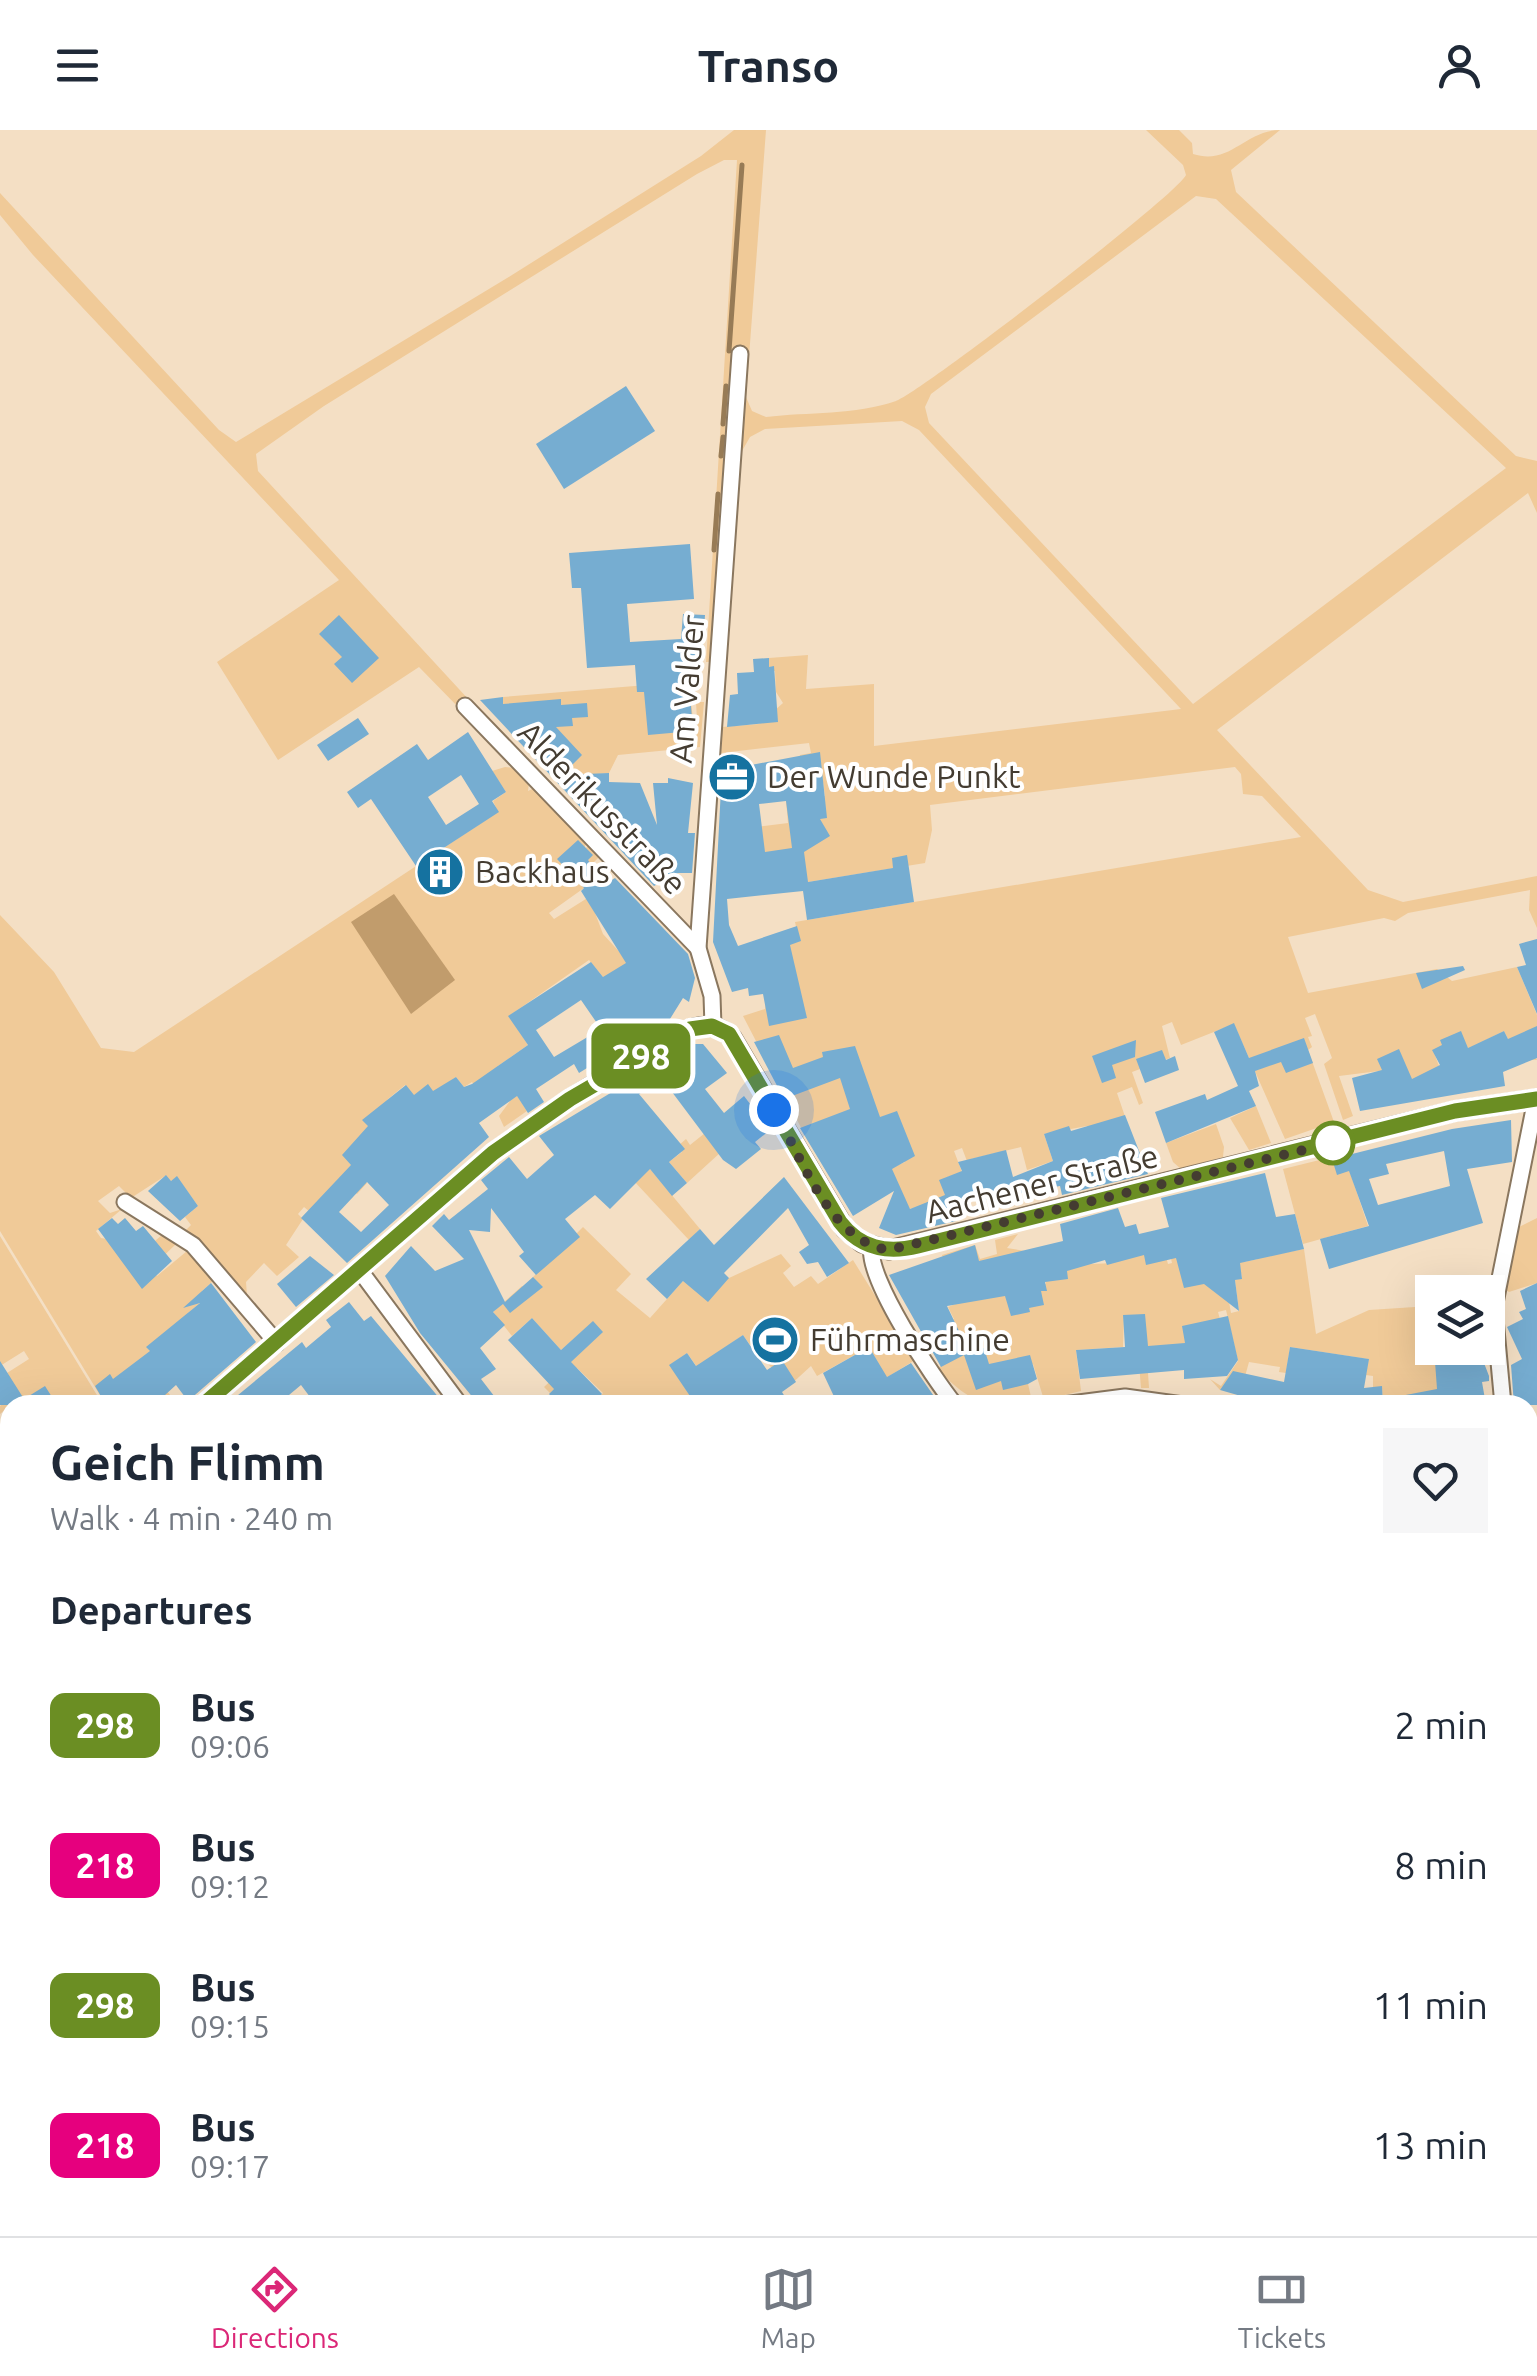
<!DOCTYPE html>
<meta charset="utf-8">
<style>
:root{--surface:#fff;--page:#f6f6f7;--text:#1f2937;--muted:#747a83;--line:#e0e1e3;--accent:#db2777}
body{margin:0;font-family:Ubuntu,sans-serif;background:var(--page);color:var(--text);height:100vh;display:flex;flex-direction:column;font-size:38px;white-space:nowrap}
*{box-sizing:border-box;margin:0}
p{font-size:32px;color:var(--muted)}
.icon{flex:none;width:55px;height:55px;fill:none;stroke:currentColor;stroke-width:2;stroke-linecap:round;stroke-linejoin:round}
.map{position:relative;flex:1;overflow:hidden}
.panel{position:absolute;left:0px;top:1265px;width:1538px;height:842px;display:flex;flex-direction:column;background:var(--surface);border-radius:30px 30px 0 0;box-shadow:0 10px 40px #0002}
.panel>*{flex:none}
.badge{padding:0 20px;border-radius:15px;font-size:35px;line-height:65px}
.tools{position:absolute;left:1415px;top:1145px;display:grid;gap:20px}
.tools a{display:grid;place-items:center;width:90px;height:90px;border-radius:0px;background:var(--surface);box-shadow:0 10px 40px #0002;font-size:50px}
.you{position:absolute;width:50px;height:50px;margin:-25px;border:8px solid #fff;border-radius:50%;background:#1a73e8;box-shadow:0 0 0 15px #1a73e833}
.map>.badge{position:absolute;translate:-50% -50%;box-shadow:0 0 0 5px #fff}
h2{padding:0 50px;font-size:38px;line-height:90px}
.round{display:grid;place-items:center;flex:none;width:105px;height:105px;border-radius:0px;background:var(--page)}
.overview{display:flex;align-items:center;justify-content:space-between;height:170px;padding:0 50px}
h1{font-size:48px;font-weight:700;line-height:75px}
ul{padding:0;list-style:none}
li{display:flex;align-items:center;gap:30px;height:140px;padding:0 50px}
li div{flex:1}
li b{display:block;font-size:38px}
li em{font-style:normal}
li .badge{min-width:110px;font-weight:700;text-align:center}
header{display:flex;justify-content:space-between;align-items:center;height:130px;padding:0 50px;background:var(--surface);font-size:45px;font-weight:700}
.dock{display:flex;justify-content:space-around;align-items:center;height:140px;border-top:2px solid var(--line);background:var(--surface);font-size:28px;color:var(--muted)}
.dock a{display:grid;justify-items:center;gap:5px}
.dock .current{color:var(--accent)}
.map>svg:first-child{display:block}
.green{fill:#f0ca98;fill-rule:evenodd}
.forest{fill:#c19c6c}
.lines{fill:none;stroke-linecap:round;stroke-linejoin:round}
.stream{stroke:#977b56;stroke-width:5}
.building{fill:#76add1;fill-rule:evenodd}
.minor-casing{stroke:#8a775f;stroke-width:19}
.tertiary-casing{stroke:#8a775f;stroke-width:21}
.minor{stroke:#fff;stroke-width:15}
.tertiary{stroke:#fff;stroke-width:18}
.line-casing{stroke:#fff;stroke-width:22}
.line{stroke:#6b8e23;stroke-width:15}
.walk{stroke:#443c31;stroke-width:10;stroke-dasharray:0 18}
.stop-dot{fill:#fff;stroke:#6b8e23;stroke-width:5}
.labels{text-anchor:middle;stroke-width:8;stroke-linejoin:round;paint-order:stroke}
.street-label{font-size:32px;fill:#443c31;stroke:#fff}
.poi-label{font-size:32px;fill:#443c31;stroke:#fff;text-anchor:start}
</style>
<header><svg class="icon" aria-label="menu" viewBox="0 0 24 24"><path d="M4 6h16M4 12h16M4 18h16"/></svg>Transo<svg class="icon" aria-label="person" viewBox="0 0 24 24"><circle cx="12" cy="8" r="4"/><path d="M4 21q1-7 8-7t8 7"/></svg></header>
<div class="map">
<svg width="1537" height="2106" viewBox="0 0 1537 2106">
<rect width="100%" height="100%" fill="#f4dfc4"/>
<g class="green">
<path d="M734 0H766L746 267 752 281 766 287C808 282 855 285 896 271 920 263 1177 65 1186 45L1183 35 1146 0H1179L1192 13 1193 24C1230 36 1245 0 1280 0L1231 40 1236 62 1516 326 1537 331V383L1528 363 1217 600 1368 760 1403 772 1537 746V798L1529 780 1530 760 1408 783 1395 791 1384 788 1288 807 1308 863 1437 839 1452 851 1517 837 1537 885V907L1530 910 1537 930C1519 931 1511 915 1504 901L1486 910 1471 925 1463 908 1433 920 1439 936 1412 951 1399 920 1395 939 1339 946 1353 986 1343 990 1324 934 1332 928 1315 884 1305 888 1312 906 1308 907 1312 917 1308 920 1334 992 1285 1009 1234 894 1181 915 1172 892 1162 896 1170 928 1132 942 1143 973 1139 975 1132 957 1117 963 1133 1010 1096 1022 1087 996 1044 1004 1053 1031 1027 1040 1021 1017 971 1029 970 1039 962 1018 954 1021 962 1042 945 1048 946 1069 910 1079 886 1041 905 1032 887 985 809 1013 743 886 765 879 772 822 798 806 795 792 1301 707 1262 666 1243 664 1241 644 1235 637 930 675 932 700 925 733 802 753 751 724 747 698 788 693 786 671 825 666 822 645 800 633V625L811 623 809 613 721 623 722 597 759 594 783 573 776 562 775 541H767L769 528 808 525 806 559 874 554V616L1181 579 919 300 902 291 765 299 750 307 742 321 727 531 706 532 737 30H724L697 44 324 276 256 324 258 341 470 571 461 580 419 537 278 630 217 532 339 450 33 125 0 85V63L219 300 236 312 512 145 701 26ZM1196 66 1216 69 1506 338 1193 574 929 293 925 277 931 264Z"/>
<path d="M671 553 673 572 691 571 693 590H697L696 572H704L700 617 618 625 609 643 565 647 503 575V567Z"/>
<path d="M505 637 514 638 529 653 528 661 536 657 588 711 581 723 590 714 601 725 588 738 584 758 549 783 554 789 589 767 603 804 635 839 608 853 589 830 509 886 528 915 498 936 527 981 504 997 499 986 515 964 479 963 472 952 464 957 456 947 420 973 405 955 388 969 347 1030 367 1053 357 1064 339 1048 310 1082 304 1077 298 1084 303 1089 286 1115 299 1127 277 1146 264 1133 246 1152 247 1166 197 1108 185 1101 191 1095 185 1087 198 1076 177 1047 171 1051 165 1046 131 1068 119 1056 98 1071 110 1083 122 1079 96 1101 101 1108 149 1116 162 1105 176 1114 151 1138 157 1146 187 1121 213 1151 202 1161 207 1167 188 1183 203 1201 159 1251 178 1275H106L0 1101V785L54 842 101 918 134 922 498 682 493 671 506 662 492 641Z"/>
<path d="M1256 976 1271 1013 1249 1020 1230 988Z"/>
<path d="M1216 994 1224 1017 1223 1027 1181 1039 1173 1032 1166 1013Z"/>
<path d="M705 1003 721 1022 687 1053 669 1032 682 1022 678 1016 686 1009 690 1015Z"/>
<path d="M636 1022 700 1099 689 1110 620 1036Z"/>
<path d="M1344 1024 1368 1096 1303 1114 1283 1039Z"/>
<path d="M1537 1088V1153L1509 1162 1506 1160 1517 1098Z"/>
<path d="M583 1097 631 1144 616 1160 650 1188 683 1151 729 1148 781 1124 791 1136 783 1143 794 1157 811 1146 818 1154 853 1130 915 1230 886 1248 869 1217 817 1246 811 1236 788 1257C773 1236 756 1225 743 1205L697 1237 687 1223 670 1235 696 1275H592L603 1263 577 1238 550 1263 544 1257 602 1202 593 1192 561 1220 532 1188 512 1206 493 1182 522 1156 529 1164 533 1147Z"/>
<path d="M1018 1104 1007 1118 1025 1121 1040 1156 1046 1154 1042 1137 1088 1123 1091 1134 1115 1133 1109 1109 1165 1123 1168 1134 1172 1133 1170 1124 1225 1150 1231 1183 1239 1181 1235 1150 1242 1148 1238 1126 1244 1132 1258 1129 1257 1121 1278 1124 1304 1119 1316 1204 1369 1180 1415 1177V1186L1425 1185 1426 1220H1434L1453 1275H1383L1382 1257H1373V1246L1366 1245 1368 1229 1290 1217 1286 1243 1279 1242 1280 1237 1249 1232 1244 1250 1230 1246 1220 1260 1210 1249 1221 1256 1238 1231 1226 1180 1218 1182 1221 1193 1194 1226 1148 1243 1149 1258H1141L1135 1185H1124L1123 1217 1076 1220 1081 1261 1044 1270 1033 1234 1024 1236 1031 1267 1026 1268 1027 1273C986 1281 963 1267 937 1238L941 1236 947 1193 954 1189 948 1177 958 1173 942 1125 975 1115 980 1129 997 1124 995 1110Z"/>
<path d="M0 1106 103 1275H10L0 1284V1276L8 1270 7 1243 29 1229 24 1221 0 1236Z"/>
<path d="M10 1459V2098H682L677 2106H0V1466Z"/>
<path d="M828 2098H1125L1128 2106H833Z"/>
</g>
<path class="forest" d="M394 764 455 850 411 884 351 792Z"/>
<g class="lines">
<g class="stream">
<path d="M729 221 742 35"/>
<path d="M723 294 726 256"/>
<path d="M721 326 723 307"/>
<path d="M714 420 718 364"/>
<path d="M1528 1602 1537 1599"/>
<path d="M662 2106V2098"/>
</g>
</g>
<g class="building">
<path d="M626 256 655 301 564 359 536 314Z"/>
<path d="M690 414 694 469 627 474 630 512 681 509 683 484 705 485 702 526 687 527 693 601 648 605 644 562H637L635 535 587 538 581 458H572L569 423Z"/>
<path d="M339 485 379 528 352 553 334 534 342 527 319 504Z"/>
<path d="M769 528V537L774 536 778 592 727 597 730 565 738 564 737 543 754 542 753 529Z"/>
<path d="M503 567V574L561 569V575L587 573 588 587 572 588 573 596 556 597 582 625 562 645 609 643V652L640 653 657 695 653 653H668V648L693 653 688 703H695L692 743H678L654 756 480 570Z"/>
<path d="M358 588 369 604 328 631 317 615Z"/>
<path d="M468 602 506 662 492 671 499 682 416 736 371 669 358 678 347 662 417 614 428 630ZM461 645 479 674 446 695 428 667Z"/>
<path d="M820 622 827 688 820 689 830 706 804 722 808 752 893 738 892 728 907 725 914 772 807 790 803 761 727 769 729 795 738 816 797 796 801 811 790 815 807 888 769 896 763 864 749 866 748 858 732 862 713 812 721 658 725 645H731L730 639ZM786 671 792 718 765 722 759 674Z"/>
<path d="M578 710 593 725 588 730 605 754 615 748 688 824 695 848 689 872 683 868 665 897 637 913 634 909 579 943 574 934 536 959 544 972 528 983 517 966 479 993 489 1007 347 1133 301 1088 351 1035 342 1025 368 996 362 990 406 955 414 965 428 954 433 961 456 947 464 957 472 954 528 915 508 886 591 832 603 847 626 833 581 761 584 758 557 729ZM581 870 601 899 554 927 536 900ZM367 1052 389 1075 361 1102 339 1082Z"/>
<path d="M1537 809V884L1517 837 1526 835 1519 814Z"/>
<path d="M1463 836 1465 840 1422 859 1416 843Z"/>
<path d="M1234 893 1249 928 1304 908 1313 933 1286 943 1281 932 1255 941 1259 956 1249 961 1256 976 1166 1013 1155 982 1205 964 1207 970 1238 956 1214 902Z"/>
<path d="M1537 896V928L1503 942 1505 956 1360 981 1352 948 1382 940 1377 929 1399 919 1412 949 1440 935 1432 920 1442 915 1440 910 1461 901 1468 918 1504 901 1508 909Z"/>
<path d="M779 905 793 938 823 927 822 922 855 916 880 987 897 981 915 1026 892 1039 910 1079 945 1065 939 1050 962 1041 958 1032 1006 1020 1013 1047 1053 1031 1044 1004 1069 996 1071 1001 1125 985 1148 1044 1062 1065 1060 1056 978 1071 979 1065 949 1075 956 1091 896 1105 879 1098 894 1061 853 1086 800 998 850 979 840 948 784 969 754 912Z"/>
<path d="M1136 910 1135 927 1112 935 1116 948 1102 953 1092 926Z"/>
<path d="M692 914H703L727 943 705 959 724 983 744 966 770 1000 755 1012 761 1019 736 1039 723 1030 663 950 639 964 685 1019 669 1032 687 1053 672 1066 650 1039 610 1079 595 1065 565 1089 580 1107 536 1145 519 1126 524 1122 491 1078 490 1102 469 1100 505 1172 533 1147 543 1157 510 1183 503 1174 493 1182 505 1195 480 1218 496 1239 481 1249 501 1275H479L420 1203 385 1146 411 1116 435 1141 464 1129 432 1096 444 1084 449 1090 488 1059 481 1050 509 1027 527 1049 554 1025 539 1006Z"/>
<path d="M1162 920 1166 930 1175 926 1179 940 1145 953 1136 929Z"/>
<path d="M1511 990 1512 1032 1467 1039 1483 1093 1329 1139 1320 1109 1369 1096 1349 1041 1337 1045 1332 1029 1452 999ZM1444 1021 1450 1056 1378 1075 1369 1049 1389 1044 1386 1034Z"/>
<path d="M1265 1043 1276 1087 1295 1084 1304 1119 1240 1133 1242 1149 1235 1150 1239 1181 1204 1154 1184 1158 1176 1128 1146 1135 1144 1125 1107 1135 1105 1130 1067 1141 1068 1149 1045 1152 1047 1161H1041L1044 1175 1029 1178 1030 1182 1011 1186 1005 1166 947 1176 969 1222 984 1218 989 1234 1030 1225 1037 1249 1028 1254 1003 1260 1001 1251 976 1260 964 1225 941 1237 889 1145 975 1115 979 1131 1063 1111 1060 1094 1118 1078 1125 1097 1136 1094 1139 1104 1169 1097 1161 1068Z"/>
<path d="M166 1045 171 1051 177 1046 198 1076 180 1091 148 1061Z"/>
<path d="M784 1047 849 1133 827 1147 818 1132 807 1134 799 1122 809 1115 788 1078 724 1143 729 1148 708 1172 683 1151 667 1169 646 1149 700 1099 714 1115Z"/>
<path d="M112 1088 118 1094 125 1088 136 1101 143 1096 172 1131 142 1159 98 1099Z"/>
<path d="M310 1126 334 1145 296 1177 277 1154Z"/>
<path d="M211 1153 256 1212 188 1271 176 1255 154 1275H106L95 1256 110 1244 113 1249 150 1221 146 1217 200 1173 183 1178Z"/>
<path d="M1537 1153V1275H1514L1511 1235 1522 1229 1507 1197 1523 1189 1519 1182 1526 1179 1520 1161Z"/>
<path d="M349 1172 364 1191 371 1186 445 1275H316L301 1255 277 1275H226L302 1212 306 1218 331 1197 326 1190Z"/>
<path d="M1145 1184 1148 1216 1185 1213 1182 1196 1228 1186 1238 1230 1227 1246 1184 1249V1240L1080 1249 1076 1220 1125 1217 1123 1185Z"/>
<path d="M532 1188 561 1220 593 1191 603 1202 571 1232 602 1264 590 1275H559L549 1264 554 1259 508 1210Z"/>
<path d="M743 1205 767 1240 782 1230 796 1252 782 1262 790 1275H696L669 1235 687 1223 696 1236Z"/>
<path d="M869 1217 887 1247 911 1233 940 1275H838L823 1243Z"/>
<path d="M1290 1217 1369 1229 1364 1258 1382 1256 1383 1275H1246L1248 1268 1220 1260 1233 1241 1284 1252Z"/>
<path d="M1434 1218H1475L1476 1234 1484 1233 1489 1246V1251L1482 1252 1486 1275H1390V1268L1437 1259Z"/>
<path d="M0 1231 24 1269 45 1256 57 1275H0Z"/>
</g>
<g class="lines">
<g class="minor-casing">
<g id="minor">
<path d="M465 576 698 818"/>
<path d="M713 896 712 866 698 818 740 224"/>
<path d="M125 1072 193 1115 277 1213"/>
<path d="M872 1117C865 1147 934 1249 955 1275"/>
<path d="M361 1142 460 1275"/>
<path d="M1063 1275 1125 1267 1183 1275"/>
<path d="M1503 1275 1494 1178 1536 969"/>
<path d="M0 1325 10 1342"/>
<path d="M1528 1343 1537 1346"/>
<path d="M845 2098 850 2106"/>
</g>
</g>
<g class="tertiary-casing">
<g id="tertiary">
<path d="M203 1275 493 1023 570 969 677 904C697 895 717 891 733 909L845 1099 862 1113 889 1120 1455 981 1537 969"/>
<path d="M0 1441 10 1434"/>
</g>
</g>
<use href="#minor" class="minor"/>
<use href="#tertiary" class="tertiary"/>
</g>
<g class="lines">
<g class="line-casing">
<path id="line" d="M203 1275 493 1023 570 969 690 899 712 896 729 904 840 1092C860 1118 886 1124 918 1116L1455 981 1537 969"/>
</g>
<use href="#line" class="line"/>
<path class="walk" d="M774 980C802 1027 829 1111 889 1120L1333 1013"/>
</g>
<defs>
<g id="office-disc" transform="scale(2.5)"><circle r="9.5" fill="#1572a0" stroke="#fff"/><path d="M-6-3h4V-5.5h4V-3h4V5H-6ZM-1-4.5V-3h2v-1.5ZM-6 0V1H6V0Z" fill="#fff"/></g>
<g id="building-disc" transform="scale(2.5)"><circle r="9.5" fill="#1572a0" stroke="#fff"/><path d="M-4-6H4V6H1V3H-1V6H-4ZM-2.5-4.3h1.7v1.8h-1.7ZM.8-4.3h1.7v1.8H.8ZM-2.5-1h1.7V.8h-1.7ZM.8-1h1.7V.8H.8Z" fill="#fff"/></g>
<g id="stadium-disc" transform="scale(2.5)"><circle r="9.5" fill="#1572a0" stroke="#fff"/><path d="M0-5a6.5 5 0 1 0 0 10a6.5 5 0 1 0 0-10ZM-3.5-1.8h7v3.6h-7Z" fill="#fff"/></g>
</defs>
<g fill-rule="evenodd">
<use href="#office-disc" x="732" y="647"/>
<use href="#building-disc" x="440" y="742"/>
<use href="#stadium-disc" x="775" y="1210"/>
</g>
<circle class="stop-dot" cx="1333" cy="1013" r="20"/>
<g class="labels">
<g class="street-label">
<text transform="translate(687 559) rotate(-85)" y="11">Am Valder</text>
<text transform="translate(602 678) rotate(46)" y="11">Alderikusstraße</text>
<text transform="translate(1042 1054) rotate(-14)" y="11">Aachener Straße</text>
</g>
<g class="poi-label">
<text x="767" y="658">Der Wunde Punkt</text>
<text x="475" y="753">Backhaus</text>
<text x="810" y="1221">Führmaschine</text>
</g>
</g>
</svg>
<div class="tools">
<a><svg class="icon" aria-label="layers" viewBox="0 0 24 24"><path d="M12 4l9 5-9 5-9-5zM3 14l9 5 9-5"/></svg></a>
</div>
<div class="you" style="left:774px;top:980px"></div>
<b class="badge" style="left:641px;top:926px;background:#6b8e23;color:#fff">298</b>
<section class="panel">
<div class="overview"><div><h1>Geich Flimm</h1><p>Walk · 4 min · 240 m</p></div><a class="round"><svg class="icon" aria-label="heart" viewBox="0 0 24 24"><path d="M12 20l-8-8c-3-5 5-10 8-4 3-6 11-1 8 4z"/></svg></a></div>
<h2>Departures</h2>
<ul>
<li><span class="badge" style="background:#6b8e23;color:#fff">298</span><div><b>Bus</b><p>09:06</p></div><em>2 min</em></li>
<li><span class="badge" style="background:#e6007e;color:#fff">218</span><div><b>Bus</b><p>09:12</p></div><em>8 min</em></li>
<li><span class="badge" style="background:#6b8e23;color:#fff">298</span><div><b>Bus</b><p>09:15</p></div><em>11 min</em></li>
<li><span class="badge" style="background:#e6007e;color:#fff">218</span><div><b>Bus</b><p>09:17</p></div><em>13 min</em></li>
</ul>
</section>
</div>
<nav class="dock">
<a class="current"><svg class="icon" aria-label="directions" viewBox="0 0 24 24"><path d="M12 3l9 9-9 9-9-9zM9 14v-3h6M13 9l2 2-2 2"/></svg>Directions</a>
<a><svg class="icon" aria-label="map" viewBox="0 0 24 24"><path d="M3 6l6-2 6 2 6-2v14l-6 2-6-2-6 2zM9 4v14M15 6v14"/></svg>Map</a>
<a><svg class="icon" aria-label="tickets" viewBox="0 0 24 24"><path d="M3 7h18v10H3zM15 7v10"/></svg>Tickets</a>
</nav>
